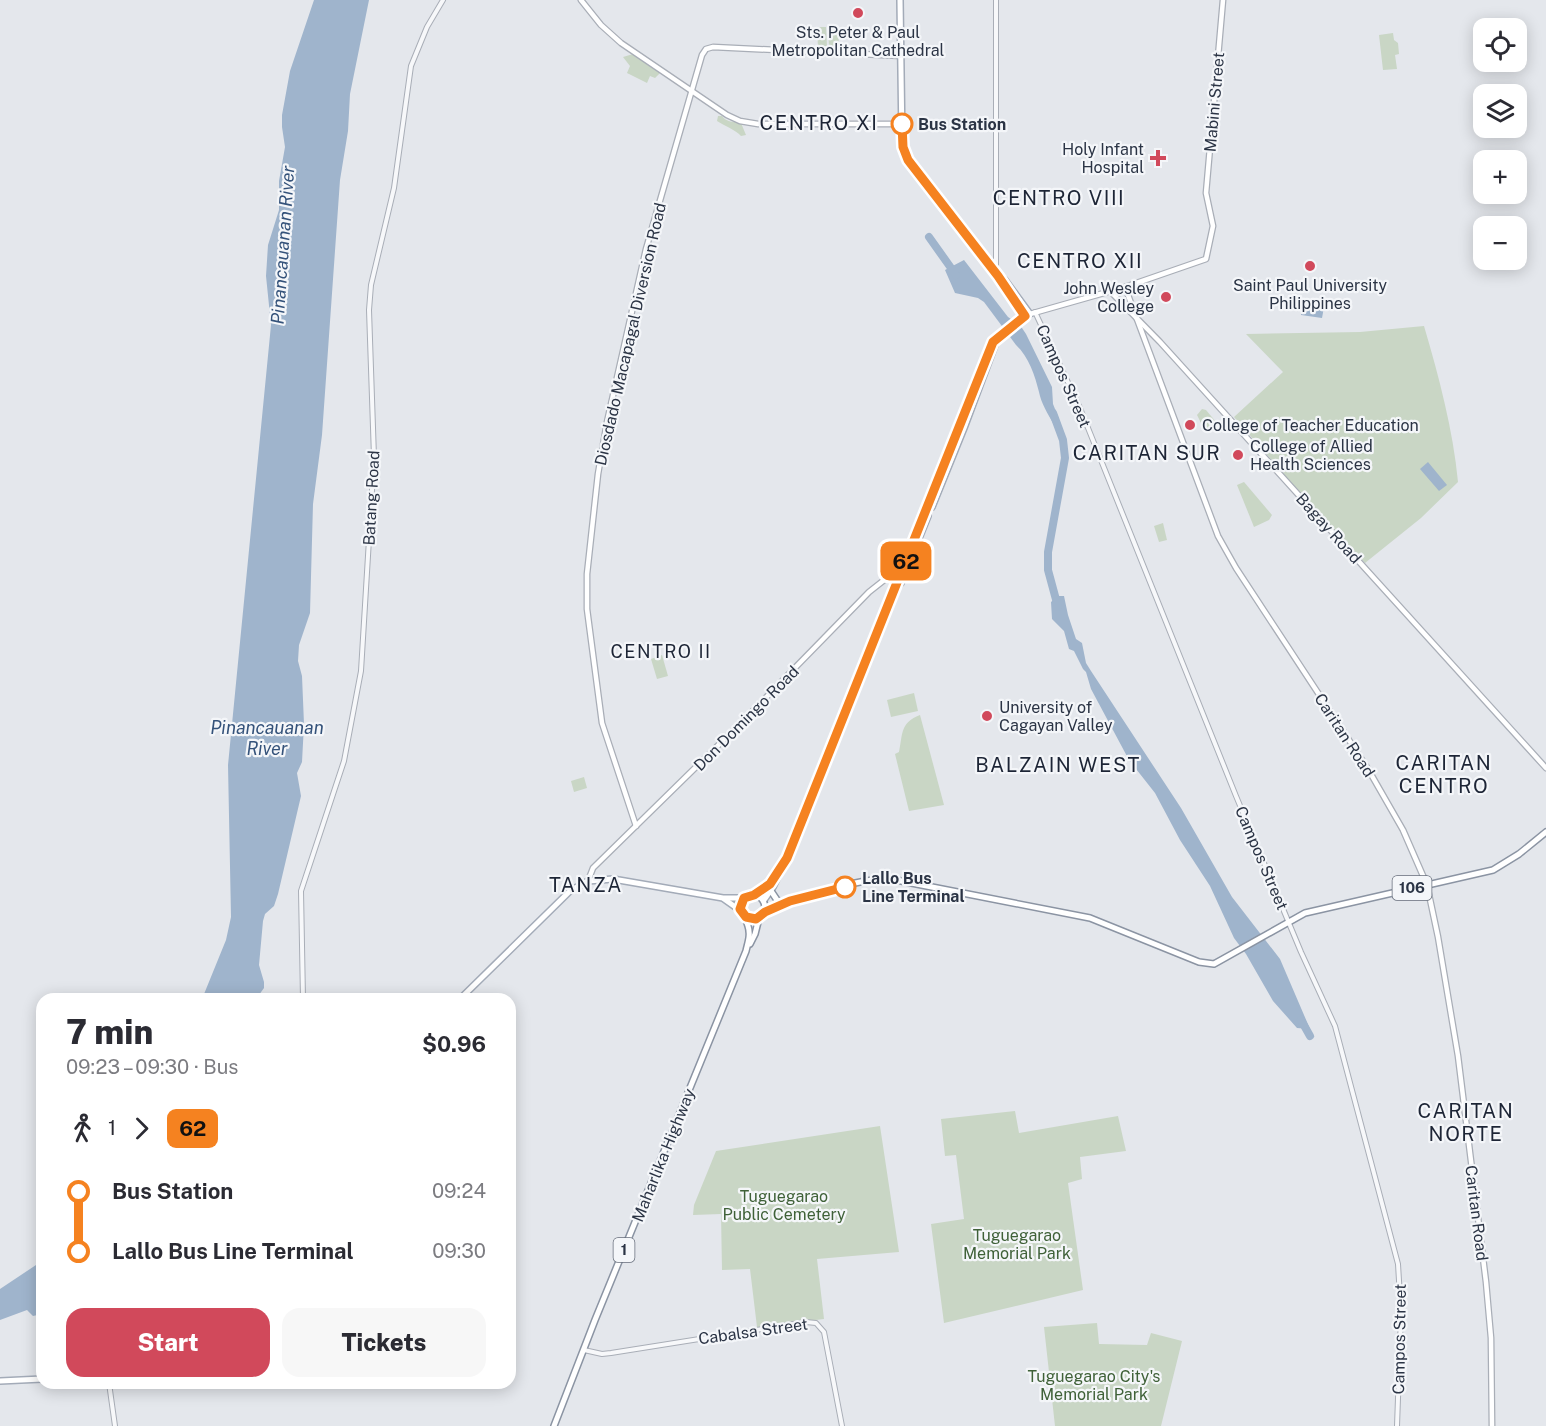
<!DOCTYPE html>
<meta charset="utf-8">
<style>
:root{--surface:#fff;--page:#f7f7f7;--text:#2b2b33;--muted:#7c7c81;--accent:#d1495b}
body{margin:0;font-family:"Public Sans",sans-serif;background:var(--page);color:var(--text);height:100vh;display:flex;flex-direction:column;font-size:22px;white-space:nowrap}
*{box-sizing:border-box;margin:0}
p{font-size:20px;color:var(--muted)}
.icon{flex:none;width:33px;height:33px;fill:none;stroke:currentColor;stroke-width:2;stroke-linecap:round;stroke-linejoin:round}
.map{position:relative;flex:1;overflow:hidden}
.sheet{position:absolute;left:36px;top:993px;width:480px;height:396px;display:flex;flex-direction:column;background:var(--surface);border-radius:18px;box-shadow:0 3px 15px #0003}
.sheet>*{flex:none}
.badge{padding:0 12px;border-radius:9px;font-size:21px;line-height:39px}
.buttons{position:absolute;left:1473px;top:18px;display:grid;gap:12px}
.buttons a{display:grid;place-items:center;width:54px;height:54px;border-radius:12px;background:var(--surface);box-shadow:0 3px 15px #0003;font-size:30px}
.map>.badge{position:absolute;translate:-50% -50%;box-shadow:0 0 0 3px #fff}
.legs{display:flex;align-items:center;gap:9px;height:66px;padding:0 30px;font-size:20px}
.legs p{margin-inline-start:auto}
.summary{display:flex;align-items:center;justify-content:space-between;height:102px;padding:0 30px}
h1{font-size:33px;font-weight:800;line-height:45px}
.primary-button{display:flex;gap:12px;margin-top:auto;padding:12px 30px}
.primary-button a{flex:1;height:69px;border-radius:18px;background:var(--accent);color:#fff;font-size:24px;font-weight:800;line-height:69px;text-align:center}
.primary-button a+a{background:var(--page);color:var(--text)}
ul{padding:0 30px;list-style:none}
li{display:flex;align-items:center;gap:21px;height:60px;font-size:22px}
li i{display:grid;place-items:center;width:9px;height:100%;margin:0 8px;background:currentColor}
li i::after{content:'';width:15px;height:15px;margin:-8px;border:4px solid;border-radius:50%;background:var(--surface)}
li p{margin-inline-start:auto}
li:first-child i{background:linear-gradient(#0000 50%,currentColor 0)}
li:last-child i{background:linear-gradient(currentColor 50%,#0000 0)}
.map>svg:first-child{display:block}
.green{fill:#c9d6c5}
.water{fill:#9fb4cc}
.lines{fill:none;stroke-linecap:round;stroke-linejoin:round}
.river{stroke:#9fb4cc;stroke-width:8}
.tertiary-casing{stroke:#a9aeb7;stroke-width:6}
.secondary-casing{stroke:#a9aeb7;stroke-width:7}
.primary-casing{stroke:#a3abb8;stroke-width:8}
.trunk-casing{stroke:#8b94a3;stroke-width:8}
.tertiary{stroke:#f7f8fa;stroke-width:4}
.secondary{stroke:#fff;stroke-width:4.5}
.primary{stroke:#fff;stroke-width:5}
.trunk{stroke:#fff;stroke-width:5}
.line-1-casing{stroke:#fff;stroke-width:14}
.line-1{stroke:#f58220;stroke-width:9}
.poi-dot{fill:#d1495b;stroke:#f4f6f9;stroke-width:2}
.stop-1-dot{fill:#fff;stroke:#f58220;stroke-width:3}
.labels{text-anchor:middle;stroke-width:4.5;stroke-linejoin:round;paint-order:stroke}
.shield{fill:#f4f6f9;stroke:#676e7b;stroke-width:1.5}
.shield-label{font-size:15px;font-weight:bold;fill:#2b3445}
.poi-label{font-size:16px;fill:#2b3445;stroke:#f4f6f9;text-anchor:start}
.street-label{font-size:16px;fill:#2b3445;stroke:#f4f6f9}
.stop-label{font-size:16px;font-weight:bold;fill:#2b3445;stroke:#f4f6f9;text-anchor:start}
.park-label{font-size:16px;fill:#3f6138;stroke:#f4f6f9}
.water-label{font-size:18px;font-style:italic;fill:#34527a;stroke:#f4f6f9}
.neighbourhood-label{font-size:18px;letter-spacing:1.5px;fill:#1d2536;stroke:#f4f6f9}
.quarter-label{font-size:20px;letter-spacing:1.5px;fill:#1d2536;stroke:#f4f6f9}
</style>
<div class="map">
<svg width="1546" height="1426" viewBox="0 0 1546 1426">
<rect width="100%" height="100%" fill="#e4e7ec"/>
<g class="green">
<path d="M838 26 839 47H829L828 27Z"/>
<path d="M817 27H826L827 46 818 47Z"/>
<path d="M1393 33 1394 40 1398 43 1399 54 1395 55 1397 69 1383 70 1379 35Z"/>
<path d="M633 54 660 73 655 78 650 76 647 83 627 73 630 66 623 57Z"/>
<path d="M718 116H722C727 123 733 121 741 123L746 135 741 136C736 130 723 125 717 121Z"/>
<path d="M1424 326C1439 377 1453 430 1458 482L1421 518 1365 563 1308 502 1234 417 1283 372 1246 334 1360 332Z"/>
<path d="M1202 409 1206 410 1216 422 1205 431 1197 415Z"/>
<path d="M1244 482 1272 515 1269 520 1254 527 1237 485Z"/>
<path d="M1163 523 1167 540 1159 542 1154 526Z"/>
<path d="M662 655 668 676 657 679 651 659Z"/>
<path d="M914 693 918 711 891 717 887 700Z"/>
<path d="M920 715 944 805 909 811 895 754 899 752C903 733 900 723 920 715Z"/>
<path d="M584 777 587 788 574 792 571 781Z"/>
<path d="M1015 1111 1019 1133 1118 1116 1126 1151 1080 1157 1082 1179 1068 1183 1083 1290 944 1323 931 1224 964 1219 956 1155 945 1156 941 1119Z"/>
<path d="M880 1126 899 1252 817 1259 824 1319 757 1327 750 1269 722 1270 721 1214 693 1215 694 1205 716 1151Z"/>
<path d="M1097 1323 1099 1344 1147 1345 1151 1333 1182 1341 1161 1426H1055L1044 1327Z"/>
</g>
<g class="water">
<path d="M314 0H369L350 94 348 131 340 180 322 435 313 504 310 613 299 645 298 661 302 676 304 724 302 762 297 773 301 796 278 894 274 906 265 914 263 921 259 965 264 982V988L256 999H202L226 940 231 917 228 765 271 325 266 276 268 245 279 210V181L285 147 282 127V115L290 71Z"/>
<path d="M964 260 1008 317 1020 325 1026 334 1052 387 1053 404 1059 419 1053 423C1048 414 1041 403 1039 392 1035 376 1029 357 1016 345L984 302 978 298 955 293 945 270Z"/>
<path d="M1303 304 1324 307 1322 318 1301 315Z"/>
<path d="M1428 462 1447 485 1439 491 1420 469Z"/>
<path d="M1058 596H1064L1068 615 1076 639 1082 643 1086 663 1091 671 1181 808 1232 897 1280 959 1310 1029 1297 1028 1273 1001 1246 954 1234 938 1210 886 1180 840 1155 793 1129 760 1091 689 1086 672 1083 669 1074 651 1069 649 1064 631 1052 619 1051 602Z"/>
<path d="M42 1261V1314L33 1316 27 1310 0 1320V1289Z"/>
</g>
<g class="lines">
<g class="river">
<path d="M929 237 956 275"/>
<path d="M1053 413 1063 440 1065 458 1048 552V570L1058 607"/>
<path d="M1301 1020 1310 1036"/>
</g>
<g class="tertiary-casing">
<g id="tertiary">
<path d="M996 272V0"/>
<path d="M1035 312 1080 408 1236 796 1301 952 1335 1026 1398 1264 1401 1314 1397 1426"/>
<path d="M303 999 301 891 344 761 361 671 374 457 369 310 371 285 394 188 411 66 427 27 443 0"/>
<path d="M584 1350 602 1354 611 1353 806 1322 816 1323 824 1332 842 1426"/>
<path d="M109 1383 115 1426"/>
</g>
</g>
<g class="secondary-casing">
<g id="secondary">
<path d="M581 0 601 25 621 43 727 115 740 121 758 124H902"/>
<path d="M1125 287 1218 536 1236 568 1368 769 1403 830 1427 885 1438 937 1458 1056 1486 1282 1491 1338 1492 1426"/>
<path d="M1110 291 1160 342 1546 768"/>
<path d="M1030 314 1125 287 1206 259 1213 226 1206 193 1223 0"/>
<path d="M636 826 602 723 587 609V574L598 474 607 422 646 249 702 55 706 49 713 47 902 56"/>
<path d="M588 881 593 868 746 718 869 592 907 562"/>
</g>
</g>
<g class="primary-casing">
<g id="primary">
<path d="M900 0 902 142 906 156 917 173 998 276 1025 316"/>
<path d="M932 507 964 428 998 337"/>
<path d="M897 587 901 583 928 516"/>
<path d="M755 895 774 880"/>
<path d="M724 899 741 911"/>
<path d="M764 900 773 887 793 845 993 342 1020 319 1030 314 1005 280 998 276"/>
<path d="M460 999 570 891 588 881 613 879 723 898H744"/>
<path d="M0 1381 42 1379"/>
</g>
</g>
<g class="trunk-casing">
<g id="trunk">
<path d="M771 891 777 900 783 904"/>
<path d="M765 912C801 899 852 878 891 879L1090 918 1199 962 1214 964 1305 913 1493 870 1519 854 1546 832"/>
<path d="M750 944 755 934 759 918"/>
<path d="M554 1426 595 1320 746 951C748 942 751 935 748 926 746 918 740 913 741 903L749 895C759 894 765 899 765 909L761 917 751 919 743 915"/>
</g>
</g>
<use href="#tertiary" class="tertiary"/>
<use href="#secondary" class="secondary"/>
<use href="#primary" class="primary"/>
<use href="#trunk" class="trunk"/>
</g>
<g class="lines">
<g class="line-1-casing">
<path id="line-1" d="M845 887 790 901 765 912 756 919 746 917 740 909 744 898 754 895 770 884 787 858 993 342 1025 316 998 276 908 160 903 147 902 124"/>
</g>
<use href="#line-1" class="line-1"/>
</g>
<g class="poi-dot">
<circle cx="858" cy="13" r="6"/>
<path d="M1155 149h6v6h6v6h-6v6h-6v-6h-6v-6h6z"/>
<circle cx="1310" cy="266" r="6"/>
<circle cx="1166" cy="297" r="6"/>
<circle cx="1190" cy="425" r="6"/>
<circle cx="1238" cy="455" r="6"/>
<circle cx="987" cy="716" r="6"/>
</g>
<g class="stop-1-dot">
<circle cx="902" cy="124" r="10"/>
<circle cx="845" cy="887" r="10"/>
</g>
<g class="labels">
<g class="shield">
<rect x="1392.5" y="876" width="39" height="24" rx="4.5"/>
<rect x="613.5" y="1238" width="21" height="24" rx="4.5"/>
</g>
<g class="shield-label">
<text x="1412" y="893">106</text>
<text x="624" y="1255">1</text>
</g>
<g class="poi-label">
<text x="858" y="38" text-anchor="middle">Sts. Peter &amp; Paul<tspan x="858" dy="18">Metropolitan Cathedral</tspan></text>
<text x="1144" y="155" text-anchor="end">Holy Infant<tspan x="1144" dy="18">Hospital</tspan></text>
<text x="1310" y="291" text-anchor="middle">Saint Paul University<tspan x="1310" dy="18">Philippines</tspan></text>
<text x="1154" y="294" text-anchor="end">John Wesley<tspan x="1154" dy="18">College</tspan></text>
<text x="1202" y="431">College of Teacher Education</text>
<text x="1250" y="452">College of Allied<tspan x="1250" dy="18">Health Sciences</tspan></text>
<text x="999" y="713">University of<tspan x="999" dy="18">Cagayan Valley</tspan></text>
</g>
<g class="street-label">
<text transform="translate(1214 102) rotate(-85)" y="6">Mabini Street</text>
<text transform="translate(630 334) rotate(-77)" y="6">Diosdado Macapagal Diversion Road</text>
<text transform="translate(1064 376) rotate(66)" y="6">Campos Street</text>
<text transform="translate(371 498) rotate(-87)" y="6">Batang Road</text>
<text transform="translate(1329 528) rotate(48)" y="6">Bagay Road</text>
<text transform="translate(746 718) rotate(-45)" y="6">Don Domingo Road</text>
<text transform="translate(1345 735) rotate(57)" y="6">Caritan Road</text>
<text transform="translate(1262 858) rotate(67)" y="6">Campos Street</text>
<text transform="translate(663 1155) rotate(-68)" y="6">Maharlika Highway</text>
<text transform="translate(1477 1213) rotate(83)" y="6">Caritan Road</text>
<text transform="translate(753 1331) rotate(-8)" y="6">Cabalsa Street</text>
<text transform="translate(1399 1339) rotate(-89)" y="6">Campos Street</text>
</g>
<g class="stop-label">
<text x="918" y="130">Bus Station</text>
<text x="862" y="884">Lallo Bus<tspan x="862" dy="18">Line Terminal</tspan></text>
</g>
<g class="park-label">
<text x="784" y="1202">Tuguegarao<tspan x="784" dy="18">Public Cemetery</tspan></text>
<text x="1017" y="1241">Tuguegarao<tspan x="1017" dy="18">Memorial Park</tspan></text>
<text x="1094" y="1382">Tuguegarao City's<tspan x="1094" dy="18">Memorial Park</tspan></text>
</g>
<g class="water-label">
<text transform="translate(283 245) rotate(-86)" y="6">Pinancauanan River</text>
<text x="267" y="734">Pinancauanan<tspan x="267" dy="21">River</tspan></text>
</g>
<g class="neighbourhood-label">
<text x="661" y="658">CENTRO II</text>
</g>
<g class="quarter-label">
<text x="819" y="130">CENTRO XI</text>
<text x="1059" y="205">CENTRO VIII</text>
<text x="1080" y="268">CENTRO XII</text>
<text x="1147" y="460">CARITAN SUR</text>
<text x="1444" y="770">CARITAN<tspan x="1444" dy="23">CENTRO</tspan></text>
<text x="1058" y="772">BALZAIN WEST</text>
<text x="586" y="892">TANZA</text>
<text x="1466" y="1118">CARITAN<tspan x="1466" dy="23">NORTE</tspan></text>
</g>
</g>
</svg>
<div class="buttons">
<a><svg class="icon" aria-label="locate" viewBox="0 0 24 24"><circle cx="12" cy="12" r="6"/><path d="M12 2v4M12 18v4M2 12h4M18 12h4"/></svg></a>
<a><svg class="icon" aria-label="layers" viewBox="0 0 24 24"><path d="M12 4l9 5-9 5-9-5zM3 14l9 5 9-5"/></svg></a>
<a>+</a>
<a>−</a>
</div>
<b class="badge" style="left:906px;top:561px;background:#f58220;color:#111">62</b>
<section class="sheet">
<div class="summary"><div><h1>7 min</h1><p>09:23 – 09:30 · Bus</p></div><b>$0.96</b></div>
<div class="legs"><svg class="icon" aria-label="walk" viewBox="0 0 24 24"><circle cx="13" cy="4" r="2"/><path d="M13 8l-2 6 4 7M11 14l-3 7M7 12l3-4h3l4 4"/></svg>1<svg class="icon" aria-label="forward" viewBox="0 0 24 24"><path d="M9 5l7 7-7 7"/></svg><b class="badge" style="background:#f58220;color:#111">62</b></div>
<ul>
<li><i style="color:#f58220"></i><b>Bus Station</b><p>09:24</p></li>
<li><i style="color:#f58220"></i><b>Lallo Bus Line Terminal</b><p>09:30</p></li>
</ul>
<div class="primary-button"><a>Start</a><a>Tickets</a></div>
</section>
</div>
